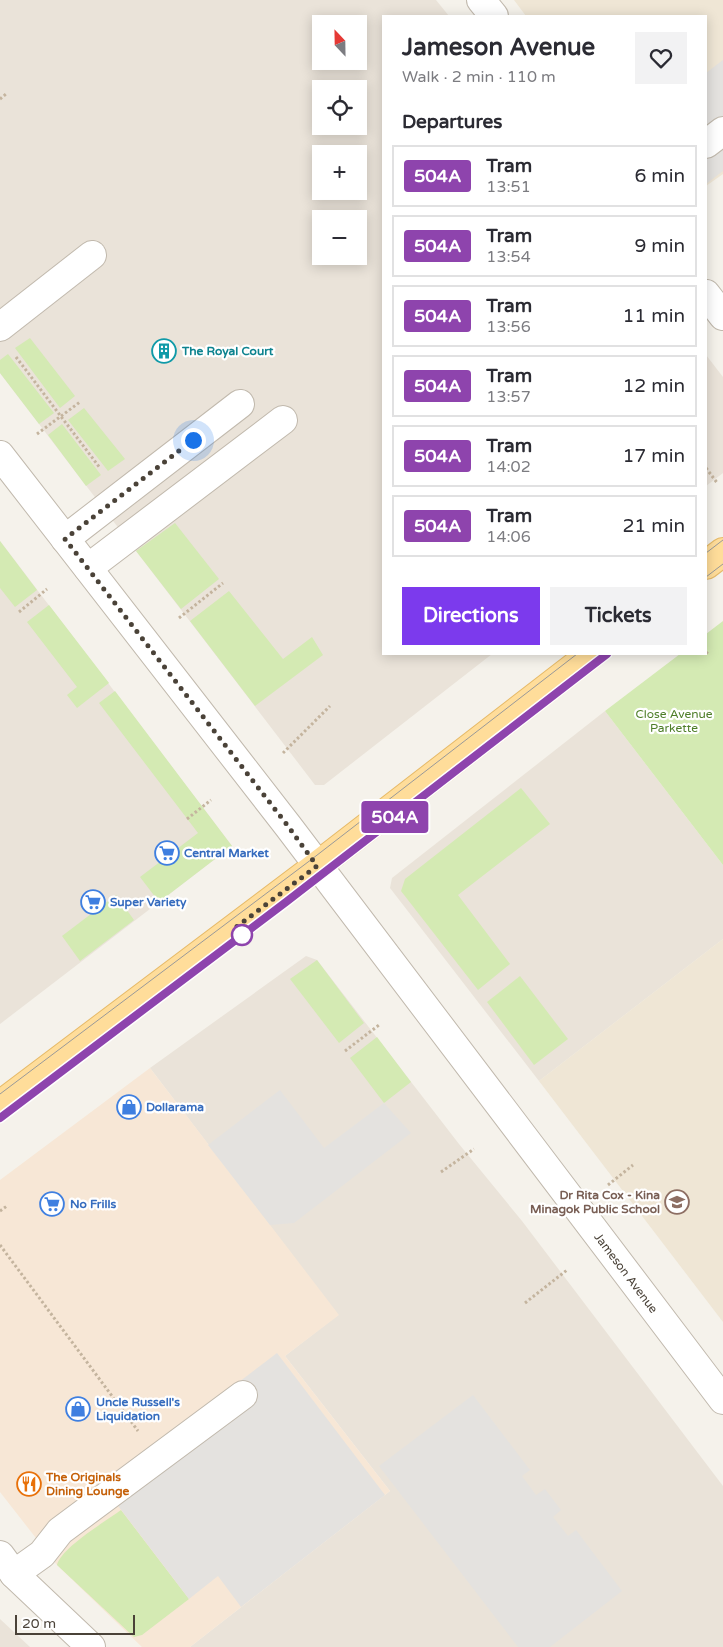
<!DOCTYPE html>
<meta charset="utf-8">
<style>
:root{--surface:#fff;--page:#f2f2f3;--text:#2b2b33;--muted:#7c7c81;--line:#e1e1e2;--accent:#7c3aed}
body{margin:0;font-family:"Varela Round",sans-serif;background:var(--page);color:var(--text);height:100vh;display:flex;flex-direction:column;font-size:19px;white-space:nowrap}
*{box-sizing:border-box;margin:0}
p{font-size:16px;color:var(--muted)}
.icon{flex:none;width:28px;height:28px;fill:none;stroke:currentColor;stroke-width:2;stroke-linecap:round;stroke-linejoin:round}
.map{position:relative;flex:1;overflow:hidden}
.drawer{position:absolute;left:382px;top:15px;width:325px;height:640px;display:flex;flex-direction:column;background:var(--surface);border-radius:0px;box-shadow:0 2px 12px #0003}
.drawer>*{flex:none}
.badge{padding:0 10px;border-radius:4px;font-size:18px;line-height:32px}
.needle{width:32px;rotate:338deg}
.tools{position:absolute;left:312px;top:15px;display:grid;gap:10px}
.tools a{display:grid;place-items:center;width:55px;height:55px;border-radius:0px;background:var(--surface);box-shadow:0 2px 12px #0003;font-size:25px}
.scale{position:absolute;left:15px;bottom:12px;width:120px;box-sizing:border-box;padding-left:5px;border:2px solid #4a4238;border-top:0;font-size:14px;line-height:18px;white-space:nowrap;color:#4a4238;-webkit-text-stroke:4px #fff;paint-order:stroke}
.you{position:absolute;width:25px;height:25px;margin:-12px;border:4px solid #fff;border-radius:50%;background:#1a73e8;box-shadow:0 0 0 8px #1a73e833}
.map>.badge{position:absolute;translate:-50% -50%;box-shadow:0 0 0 2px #fff}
h2{padding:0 20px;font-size:19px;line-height:45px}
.round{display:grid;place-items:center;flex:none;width:52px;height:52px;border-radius:0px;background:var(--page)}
.overview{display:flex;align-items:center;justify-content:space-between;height:85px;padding:0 20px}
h1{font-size:24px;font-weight:700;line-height:38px}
.button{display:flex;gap:10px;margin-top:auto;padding:10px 20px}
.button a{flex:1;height:58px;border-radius:0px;background:var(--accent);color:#fff;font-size:20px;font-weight:700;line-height:58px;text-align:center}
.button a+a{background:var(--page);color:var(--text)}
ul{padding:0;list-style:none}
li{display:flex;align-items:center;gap:15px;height:62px;margin:0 10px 8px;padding:0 10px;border:2px solid var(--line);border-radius:0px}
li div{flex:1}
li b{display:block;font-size:19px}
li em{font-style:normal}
li .badge{min-width:55px;font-weight:700;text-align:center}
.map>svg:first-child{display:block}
.residential{fill:#eae3d9;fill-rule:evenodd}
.commercial{fill:#f7e7d6}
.education{fill:#efe6d5}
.green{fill:#d4eab3}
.parking{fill:#e4e2df}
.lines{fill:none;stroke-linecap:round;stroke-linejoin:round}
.minor-casing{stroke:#c1b9ad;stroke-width:30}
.major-casing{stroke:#e6ba68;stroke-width:30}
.path{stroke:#c4b49e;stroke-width:3;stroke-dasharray:2.5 2.5;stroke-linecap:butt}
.minor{stroke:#fff;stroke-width:28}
.major{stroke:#ffdd9a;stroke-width:28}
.tram{stroke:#999;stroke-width:1}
.line-casing{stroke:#fff;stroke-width:11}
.line{stroke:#8e44ad;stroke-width:8}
.walk{stroke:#4a4238;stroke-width:5;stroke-dasharray:0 9}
.stop-dot{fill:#fff;stroke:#8e44ad;stroke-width:2.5}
.labels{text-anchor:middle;stroke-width:4.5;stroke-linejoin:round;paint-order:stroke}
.culture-label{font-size:12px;font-weight:bold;fill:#0d838f;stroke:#fff;text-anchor:start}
.park-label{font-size:12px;fill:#4e7e29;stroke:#fff}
.shop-label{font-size:12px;font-weight:bold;fill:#366cbe;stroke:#fff;text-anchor:start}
.education-label{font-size:12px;font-weight:bold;fill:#785e54;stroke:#fff;text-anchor:end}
.street-label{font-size:12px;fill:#4a4238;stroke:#fff}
.food-label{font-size:12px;font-weight:bold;fill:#c56008;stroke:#fff;text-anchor:start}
</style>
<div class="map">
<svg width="723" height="1647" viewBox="0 0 723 1647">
<rect width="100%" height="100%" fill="#f5f2eb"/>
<g class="residential">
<path d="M0 0H436L449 16H384V654H492L324 785H315L0 373ZM321 24H359V61H321ZM321 89H359V126H321ZM321 154H359V191H321ZM321 219H359V256H321Z"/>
<path d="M706 355 723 377V473L706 486Z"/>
<path d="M0 541 232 846 0 1024Z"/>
<path d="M605 711 723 865V939L539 1081 390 888 392 878Z"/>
<path d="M306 956 317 960 459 1144 522 1221 723 1486V1647H190L390 1491 285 1356 338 1315 150 1068Z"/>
<path d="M0 1619 30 1647H0Z"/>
</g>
<path class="commercial" d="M150 1068 339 1315 285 1356 390 1491 190 1647H142L57 1565 0 1492V1180Z"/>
<g class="education">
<path d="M514 0H723V174L706 186V16H526Z"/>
<path d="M723 939V1322L539 1081Z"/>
</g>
<g class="green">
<path d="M30 338 75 396 60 408 15 348Z"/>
<path d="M8 354 54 413 39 424 0 373V360Z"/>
<path d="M84 408 125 459 108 471 68 420Z"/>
<path d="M62 424 101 475 86 486 48 435Z"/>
<path d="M175 523 219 579 181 609 136 551Z"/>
<path d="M0 541 37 590 15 607 0 588Z"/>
<path d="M229 591 283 659 312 637 323 655 255 706 190 621Z"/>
<path d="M49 605 109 683 77 708 67 695 77 687 27 622Z"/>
<path d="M723 621V865L605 711 680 654H706V634Z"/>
<path d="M115 691 232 846 159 902 140 877 198 833 99 703Z"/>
<path d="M521 788 550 824 458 895 510 964 478 990 401 891 405 879Z"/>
<path d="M116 895 134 920 80 961 62 936Z"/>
<path d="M317 960 364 1023 339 1043 290 979Z"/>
<path d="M520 976 568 1039 534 1065 487 1002Z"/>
<path d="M377 1037 411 1082 384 1103 350 1058Z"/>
<path d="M121 1510 189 1599 142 1635 134 1637 57 1565C61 1548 106 1521 121 1510Z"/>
</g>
<g class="parking">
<path d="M723 60V171L706 184V73Z"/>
<path d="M280 1090 324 1148 384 1103 411 1133 294 1223 270 1225 208 1145Z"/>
<path d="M277 1353 385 1495 241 1607 218 1576 189 1599 103 1486Z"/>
<path d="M473 1395 530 1470 522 1476 536 1495 545 1489 561 1510 553 1517 568 1536 576 1530 622 1591 550 1647H518L379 1466Z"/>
</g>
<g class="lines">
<g class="minor-casing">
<g id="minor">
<path d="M481 0 494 16"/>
<path d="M706 144 723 131"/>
<path d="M706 294 723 316"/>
<path d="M0 327 92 255"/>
<path d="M0 455 288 826 723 1400"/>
<path d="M65 539 240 404"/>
<path d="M88 568 283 420"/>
<path d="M0 1555 14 1574 91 1647"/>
<path d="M14 1574 42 1554 60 1531 243 1395"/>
</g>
</g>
<g class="major-casing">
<g id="major">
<path d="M706 565 723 552"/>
<path d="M0 1105 317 866 591 654"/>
</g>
</g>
<g class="path">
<path d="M0 99 6 94"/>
<path d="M16 357 100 468"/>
<path d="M37 434 80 402"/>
<path d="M706 468 718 484"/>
<path d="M19 612 47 589"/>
<path d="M179 618 223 583"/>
<path d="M706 652 708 654"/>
<path d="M283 753 330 706"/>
<path d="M187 819 211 800"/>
<path d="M345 1051 379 1025"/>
<path d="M441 1172 474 1149"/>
<path d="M608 1185 633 1165"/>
<path d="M0 1211 7 1206"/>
<path d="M0 1245 138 1431"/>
<path d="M525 1303 567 1270"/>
</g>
<use href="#minor" class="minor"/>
<use href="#major" class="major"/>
<g class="tram">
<path d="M706 553 723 540"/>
<path d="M706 577 723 564"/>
<path d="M0 1094 312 859 577 654"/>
<path d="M0 1118 286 902 607 654"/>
</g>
</g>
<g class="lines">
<g class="line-casing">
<path id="line" d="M0 1118 286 902 607 654"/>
</g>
<use href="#line" class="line"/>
<path class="walk" d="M193 440 65 539 288 826 317 866 235 928 242 935"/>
</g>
<defs>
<g id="building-ring" transform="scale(1.25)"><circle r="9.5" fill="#fff" stroke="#0f9aa8" stroke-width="1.5"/><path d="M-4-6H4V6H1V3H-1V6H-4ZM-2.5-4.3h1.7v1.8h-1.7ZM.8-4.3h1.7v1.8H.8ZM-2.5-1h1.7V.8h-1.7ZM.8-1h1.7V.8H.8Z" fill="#0f9aa8"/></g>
<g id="supermarket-ring" transform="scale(1.25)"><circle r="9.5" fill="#fff" stroke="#3f7fe0" stroke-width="1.5"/><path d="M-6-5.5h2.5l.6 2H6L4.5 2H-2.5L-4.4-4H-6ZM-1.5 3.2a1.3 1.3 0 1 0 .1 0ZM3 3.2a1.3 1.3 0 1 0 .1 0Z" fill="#3f7fe0"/></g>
<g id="shop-ring" transform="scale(1.25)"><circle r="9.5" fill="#fff" stroke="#3f7fe0" stroke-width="1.5"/><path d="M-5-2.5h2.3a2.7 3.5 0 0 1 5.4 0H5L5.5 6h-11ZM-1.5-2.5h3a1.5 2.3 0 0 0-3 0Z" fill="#3f7fe0"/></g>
<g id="school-ring" transform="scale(1.25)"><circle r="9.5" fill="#fff" stroke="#8d6e63" stroke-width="1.5"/><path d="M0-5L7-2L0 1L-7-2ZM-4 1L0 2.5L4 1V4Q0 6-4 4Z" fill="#8d6e63"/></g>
<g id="restaurant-ring" transform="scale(1.25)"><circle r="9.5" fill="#fff" stroke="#e8710a" stroke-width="1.5"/><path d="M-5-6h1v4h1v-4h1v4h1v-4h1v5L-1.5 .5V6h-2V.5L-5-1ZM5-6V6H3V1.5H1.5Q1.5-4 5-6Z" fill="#e8710a"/></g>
</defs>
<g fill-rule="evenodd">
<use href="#building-ring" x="164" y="351"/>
<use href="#supermarket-ring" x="167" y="853"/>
<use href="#supermarket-ring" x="93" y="902"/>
<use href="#shop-ring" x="129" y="1107"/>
<use href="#school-ring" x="677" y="1202"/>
<use href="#supermarket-ring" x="52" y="1204"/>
<use href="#shop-ring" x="78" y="1409"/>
<use href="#restaurant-ring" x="29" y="1484"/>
</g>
<circle class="stop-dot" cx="242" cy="935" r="10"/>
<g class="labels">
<g class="culture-label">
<text x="182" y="355">The Royal Court</text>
</g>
<g class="park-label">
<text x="674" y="718">Close Avenue<tspan x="674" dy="14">Parkette</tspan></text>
</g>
<g class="shop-label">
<text x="184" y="857">Central Market</text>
<text x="110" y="906">Super Variety</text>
<text x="146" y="1111">Dollarama</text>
<text x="70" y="1208">No Frills</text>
<text x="96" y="1406">Uncle Russell's<tspan x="96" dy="14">Liquidation</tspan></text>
</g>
<g class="education-label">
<text x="660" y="1199">Dr Rita Cox - Kina<tspan x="660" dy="14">Minagok Public School</tspan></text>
</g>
<g class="street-label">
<text transform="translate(626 1273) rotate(53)" y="4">Jameson Avenue</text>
</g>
<g class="food-label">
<text x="46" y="1481">The Originals<tspan x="46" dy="14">Dining Lounge</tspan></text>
</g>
</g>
</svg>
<div class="tools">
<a><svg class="needle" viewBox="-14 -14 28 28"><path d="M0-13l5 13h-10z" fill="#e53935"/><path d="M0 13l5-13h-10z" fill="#7c7c81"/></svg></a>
<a><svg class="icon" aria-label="locate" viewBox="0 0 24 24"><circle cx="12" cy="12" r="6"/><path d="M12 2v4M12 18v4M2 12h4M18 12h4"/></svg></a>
<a>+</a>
<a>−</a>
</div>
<div class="scale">20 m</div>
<div class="you" style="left:193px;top:440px"></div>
<b class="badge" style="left:395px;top:817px;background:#8e44ad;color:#fff">504A</b>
<section class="drawer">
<div class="overview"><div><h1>Jameson Avenue</h1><p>Walk · 2 min · 110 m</p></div><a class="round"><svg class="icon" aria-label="heart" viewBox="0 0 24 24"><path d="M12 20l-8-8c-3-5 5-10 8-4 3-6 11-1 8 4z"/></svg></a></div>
<h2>Departures</h2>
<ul>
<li><span class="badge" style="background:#8e44ad;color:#fff">504A</span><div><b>Tram</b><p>13:51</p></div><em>6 min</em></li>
<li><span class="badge" style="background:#8e44ad;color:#fff">504A</span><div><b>Tram</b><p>13:54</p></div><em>9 min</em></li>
<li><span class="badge" style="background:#8e44ad;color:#fff">504A</span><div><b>Tram</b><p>13:56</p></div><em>11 min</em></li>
<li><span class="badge" style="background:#8e44ad;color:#fff">504A</span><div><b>Tram</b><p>13:57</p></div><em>12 min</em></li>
<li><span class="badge" style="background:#8e44ad;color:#fff">504A</span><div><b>Tram</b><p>14:02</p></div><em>17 min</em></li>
<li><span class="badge" style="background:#8e44ad;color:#fff">504A</span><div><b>Tram</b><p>14:06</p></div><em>21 min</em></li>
</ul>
<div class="button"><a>Directions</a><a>Tickets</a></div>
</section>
</div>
